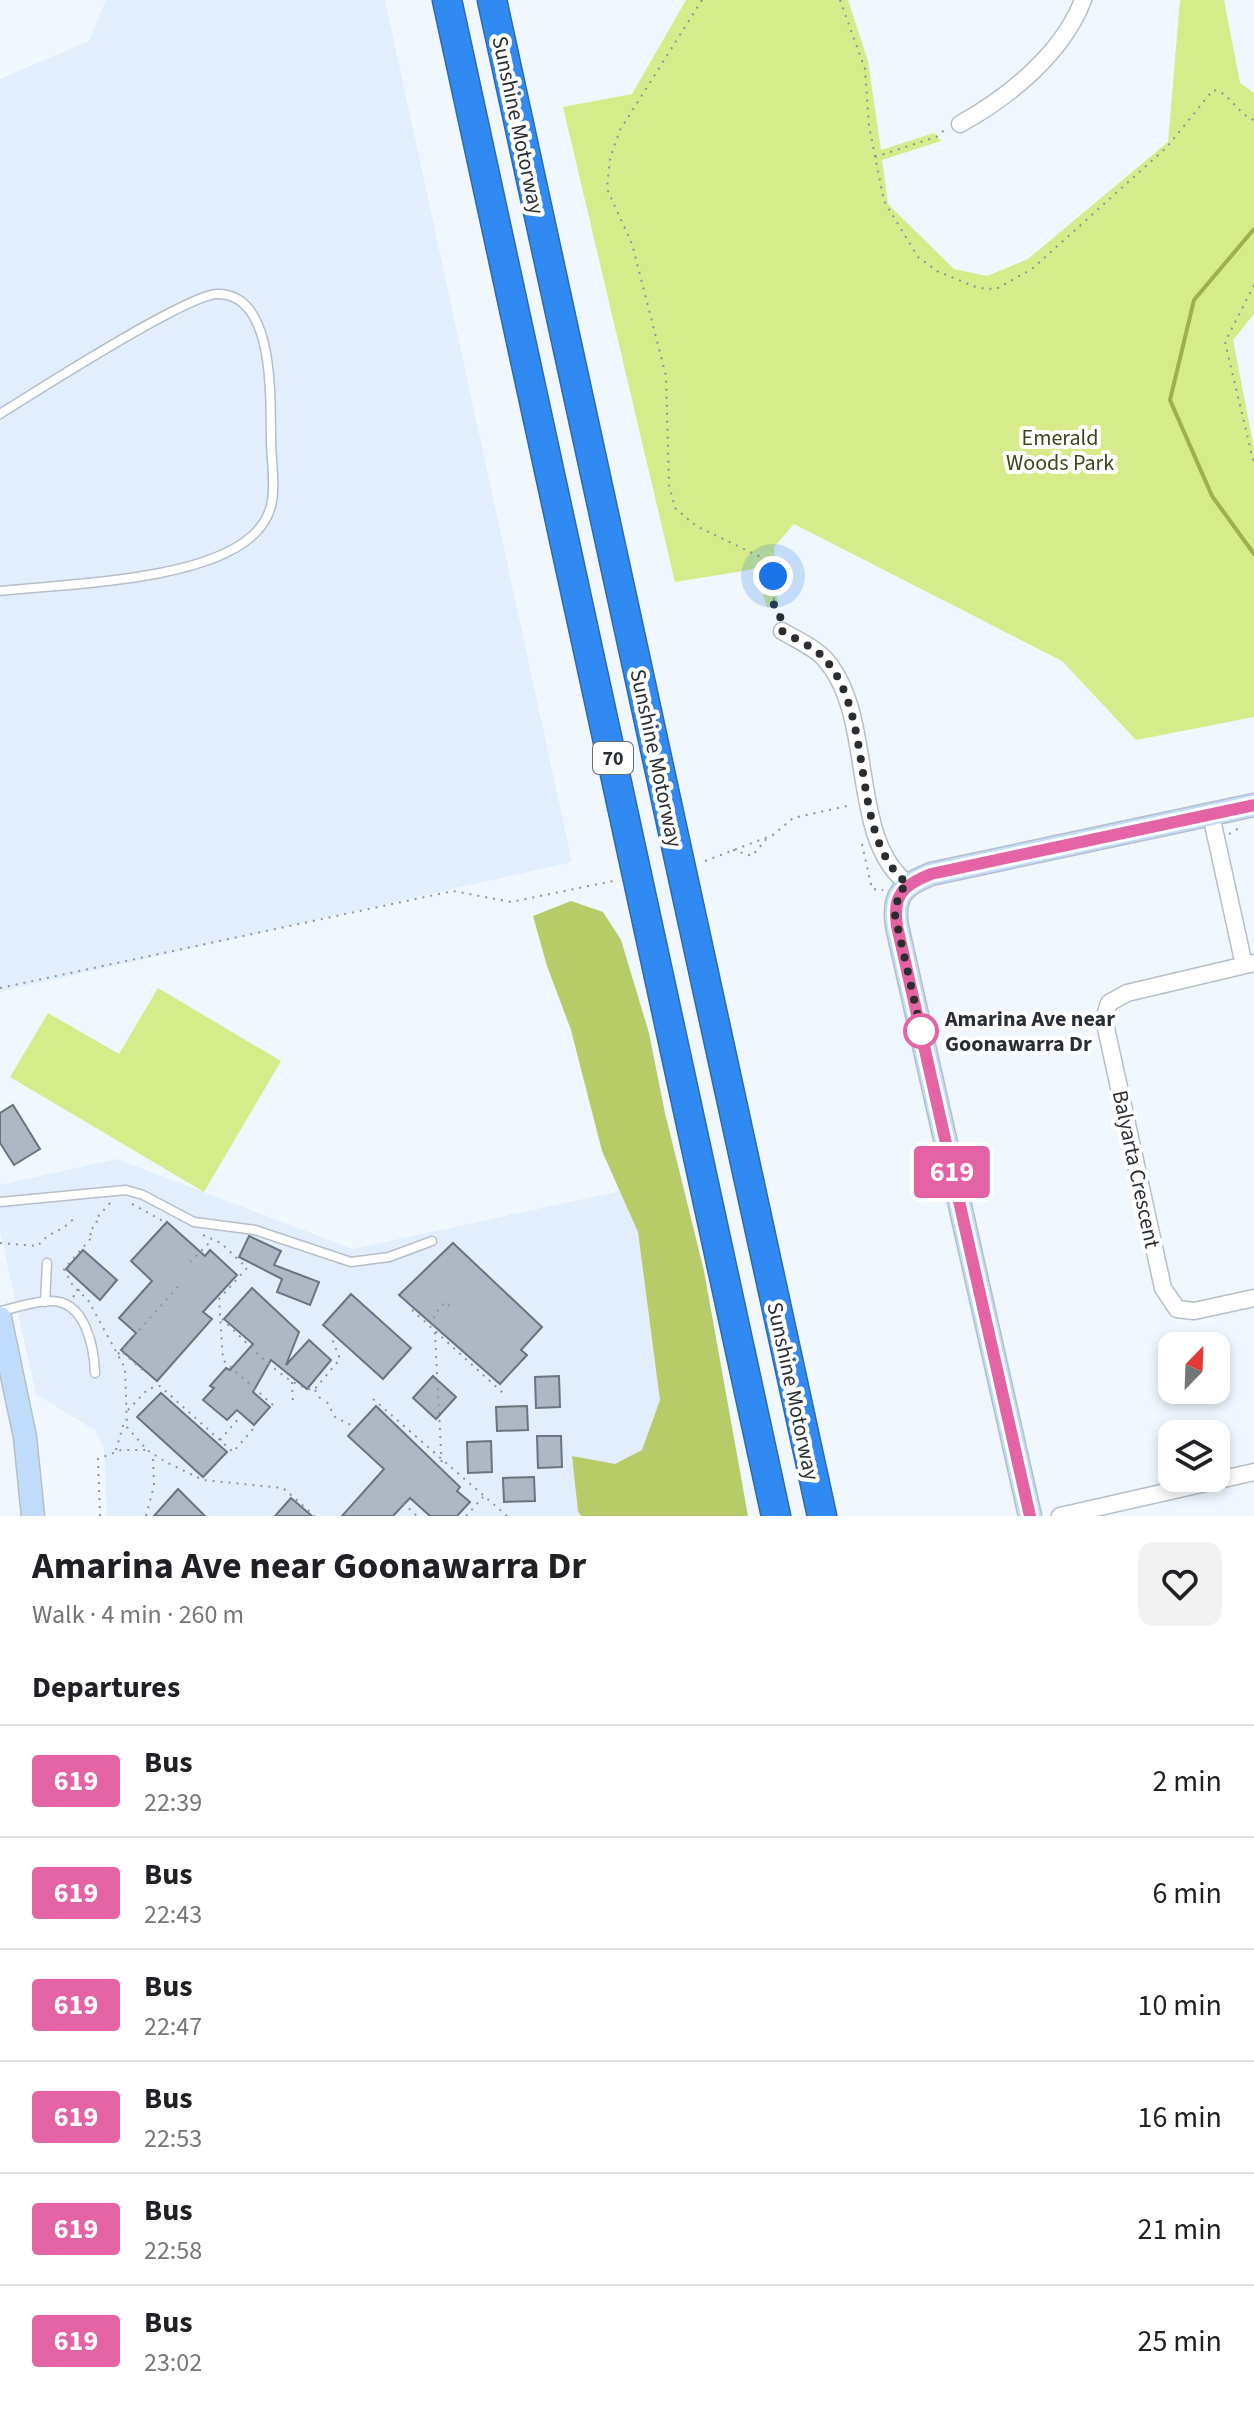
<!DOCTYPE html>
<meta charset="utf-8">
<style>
:root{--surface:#fff;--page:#f2f2f2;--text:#202124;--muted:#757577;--line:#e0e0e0}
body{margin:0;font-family:"Source Sans 3",sans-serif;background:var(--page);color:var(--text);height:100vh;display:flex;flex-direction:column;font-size:30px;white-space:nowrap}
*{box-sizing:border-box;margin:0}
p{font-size:26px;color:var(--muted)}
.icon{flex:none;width:44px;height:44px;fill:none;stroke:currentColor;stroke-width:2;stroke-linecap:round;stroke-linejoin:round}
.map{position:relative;height:1516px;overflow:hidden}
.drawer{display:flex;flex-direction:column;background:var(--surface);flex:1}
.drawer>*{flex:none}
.badge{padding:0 16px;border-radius:6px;font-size:28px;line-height:52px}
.needle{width:52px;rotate:23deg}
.controls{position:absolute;left:1158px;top:1332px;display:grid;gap:16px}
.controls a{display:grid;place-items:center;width:72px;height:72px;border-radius:16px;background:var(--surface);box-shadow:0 4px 12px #0003;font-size:40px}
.you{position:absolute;width:40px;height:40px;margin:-20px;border:6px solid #fff;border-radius:50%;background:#1a73e8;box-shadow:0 0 0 12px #1a73e833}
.map>.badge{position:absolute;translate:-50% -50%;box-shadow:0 0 0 4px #fff}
h2{padding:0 32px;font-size:30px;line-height:72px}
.round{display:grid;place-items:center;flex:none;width:84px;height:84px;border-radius:16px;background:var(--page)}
.overview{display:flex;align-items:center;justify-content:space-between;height:136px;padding:0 32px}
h1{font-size:38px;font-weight:700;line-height:60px}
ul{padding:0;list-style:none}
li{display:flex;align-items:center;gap:24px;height:112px;padding:0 32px;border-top:2px solid var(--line)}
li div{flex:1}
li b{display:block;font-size:30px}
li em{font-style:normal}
li .badge{min-width:88px;font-weight:700;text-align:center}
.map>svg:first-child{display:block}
.built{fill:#e2eefd}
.green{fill:#d6eb89}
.forest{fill:#b7cb68}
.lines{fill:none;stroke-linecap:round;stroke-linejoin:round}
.stream{stroke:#9db04c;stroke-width:4}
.building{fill:#aeb8c4;stroke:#6b737e;stroke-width:2}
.lane-casing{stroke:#b5beca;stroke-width:11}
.street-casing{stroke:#b5beca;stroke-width:19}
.secondary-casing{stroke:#b5beca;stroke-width:25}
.highway-casing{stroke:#2f69ae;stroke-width:31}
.path{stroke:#8f9399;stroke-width:2;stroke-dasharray:2 6;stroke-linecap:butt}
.lane{stroke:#fff;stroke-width:8}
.street{stroke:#fff;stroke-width:16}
.secondary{stroke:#c1dcfb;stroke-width:22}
.highway{stroke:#318af1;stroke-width:28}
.line-casing{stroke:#fff;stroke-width:18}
.line{stroke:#e463a4;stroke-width:12}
.walk{stroke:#2a2d32;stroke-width:8;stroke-dasharray:0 14.4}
.stop-dot{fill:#fff;stroke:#e463a4;stroke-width:4}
.labels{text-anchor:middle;stroke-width:8;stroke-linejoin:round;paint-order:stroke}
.shield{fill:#fff;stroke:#6a6c70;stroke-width:2}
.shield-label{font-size:20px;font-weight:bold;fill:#2a2d32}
.street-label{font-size:22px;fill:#2a2d32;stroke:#fff}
.park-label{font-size:22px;fill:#3d451c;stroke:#fff}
.stop-label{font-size:22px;font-weight:bold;fill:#2a2d32;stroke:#fff;text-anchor:start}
</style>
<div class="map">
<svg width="1254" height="1516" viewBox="0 0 1254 1516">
<rect width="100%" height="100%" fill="#f1f7fe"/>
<g class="built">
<path d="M106 0H385L572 862 0 992V79L89 41Z"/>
<path d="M117 1159 353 1249 643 1186 686 1516H107L104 1449 96 1431 36 1394 0 1231V1185Z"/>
</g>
<g class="green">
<path d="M686 0H848L868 61 881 150 934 133 941 141 882 160 888 204 954 269 987 276 1028 259 1168 142 1180 0H1224L1240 83 1254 93V314L1233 340 1254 448V717L1136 740 1062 661 794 524 774 547 778 606 767 607 755 569 675 582 563 107 632 94Z"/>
<path d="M158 988 281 1061 204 1192 10 1077 48 1013 119 1054Z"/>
</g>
<path class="forest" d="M571 901 603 912 621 940 649 1033 665 1113 704 1271 748 1516H581L578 1511 572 1456 615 1464 642 1450 660 1400 638 1232 602 1151 571 1030 547 966 533 916Z"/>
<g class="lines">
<path class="stream" d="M1254 229 1194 300 1170 400 1212 496 1254 554"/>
</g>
<g class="building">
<path d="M13 1105 40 1149 14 1165 0 1143V1113Z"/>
<path d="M167 1222 205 1256 210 1250 237 1275 203 1312 212 1319 157 1381 121 1350 136 1333 119 1318 152 1281 131 1261Z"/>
<path d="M249 1236 281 1251 274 1265 319 1282 310 1305 277 1292 282 1279 239 1257Z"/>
<path d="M453 1243 542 1327 521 1350 527 1355 500 1384 399 1295Z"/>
<path d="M83 1250 117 1280 100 1300 66 1269Z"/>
<path d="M252 1288 299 1332 286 1365 309 1340 331 1360 307 1389 271 1360 253 1392 270 1407 254 1425 237 1410 227 1420 203 1400 214 1388 210 1386 226 1368 230 1370 253 1344 224 1319Z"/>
<path d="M351 1294 411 1348 383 1379 323 1325Z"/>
<path d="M433 1376 456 1397 436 1419 413 1398Z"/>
<path d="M559 1376 560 1407 536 1408 535 1377Z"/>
<path d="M161 1393 227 1452 203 1477 137 1417Z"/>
<path d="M376 1406 460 1487 457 1491 470 1502 457 1516H430L410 1498 393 1516H342L384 1469 348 1436Z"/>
<path d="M527 1406 528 1430 497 1431 496 1407Z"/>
<path d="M537 1436H561L562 1467 538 1468Z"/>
<path d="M491 1441 492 1472 468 1473 467 1442Z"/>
<path d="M534 1477 535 1501 504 1502 503 1478Z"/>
<path d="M178 1489 205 1516H154Z"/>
<path d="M291 1498 312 1516H275Z"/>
</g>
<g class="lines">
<g class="lane-casing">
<g id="lane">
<path d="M0 414C35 392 186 295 217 294 276 293 270 401 271 439 271 460 276 485 271 506 268 517 261 528 252 536 203 581 66 584 0 591"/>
<path d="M0 1202 126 1190 143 1195 194 1222 255 1230 351 1262 389 1257 432 1241"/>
<path d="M45 1302 47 1263"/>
<path d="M0 1311C16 1308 34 1301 50 1301 85 1300 94 1346 95 1373"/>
</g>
</g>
<g class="street-casing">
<g id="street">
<path d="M960 124C1009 97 1063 53 1083 0"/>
<path d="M782 631C795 639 814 647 824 658 877 716 847 838 908 884"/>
<path d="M1211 815 1244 965"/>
<path d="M1254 963 1127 993 1109 1003 1104 1019 1163 1288 1177 1309 1194 1311 1254 1298"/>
<path d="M1060 1516 1254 1472"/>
</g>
</g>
<g class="secondary-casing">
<g id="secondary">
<path d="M0 1318 25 1437 33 1516"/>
<path d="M1030 1516 897 926C892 894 904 885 931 874L1254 805"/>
</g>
</g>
<g class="highway-casing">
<g id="highway">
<path d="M447 0 776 1516"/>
<path d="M492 0 822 1516"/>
</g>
</g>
<g class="path">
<path d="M702 0 620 130 610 158 607 189 632 244 666 376 669 485 675 508 696 526 765 559C774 580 771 601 780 616"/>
<path d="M840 0 865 69 869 126 884 201 918 257 937 271 978 288 996 289 1032 269 1167 147 1213 90C1230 92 1237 114 1254 120"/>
<path d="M875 157 936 137 947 128"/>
<path d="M1254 285 1225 342 1254 464"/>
<path d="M1229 834 1241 827"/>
<path d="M862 844 872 889 883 890"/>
<path d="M733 850 752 856 768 837"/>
<path d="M705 861 773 835 793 818 851 805"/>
<path d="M0 988 453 891 511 902 618 880"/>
<path d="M110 1203 95 1220 97 1222 89 1233 93 1236 64 1269 73 1286 88 1300 125 1368 127 1427 147 1450 166 1462 203 1480 283 1488 315 1516"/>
<path d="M132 1204 161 1220 164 1218"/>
<path d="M203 1235 221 1243 247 1268 219 1299 223 1360 274 1406"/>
<path d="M0 1243 38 1246C47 1232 63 1232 74 1218"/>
<path d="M190 1262 212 1240"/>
<path d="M73 1297 83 1285"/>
<path d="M412 1310 503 1393"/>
<path d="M222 1319C244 1339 285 1387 314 1390L340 1359 333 1341 334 1336"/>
<path d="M123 1353 146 1373"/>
<path d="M118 1354 181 1283"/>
<path d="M292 1382 293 1405"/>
<path d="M315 1390 323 1403"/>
<path d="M373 1399 507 1516"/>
<path d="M327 1402 335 1417 351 1425"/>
<path d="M128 1410 148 1389 160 1386 233 1452 253 1429"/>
<path d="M220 1440 240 1417"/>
<path d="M116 1450 125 1419"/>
<path d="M442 1470 434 1315 445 1302 453 1309"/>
<path d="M403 1503 417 1516"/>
<path d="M100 1516 98 1459 121 1450H146"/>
<path d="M146 1516 154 1486 153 1456"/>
<path d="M466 1516 483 1497"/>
</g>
<use href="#lane" class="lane"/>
<use href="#street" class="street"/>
<use href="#secondary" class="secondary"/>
<use href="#highway" class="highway"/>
</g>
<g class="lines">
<g class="line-casing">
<path id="line" d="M1030 1516 897 926C892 894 904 885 931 874L1254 805"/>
</g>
<use href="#line" class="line"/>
<path class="walk" d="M773 576V603L780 615 782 631C795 639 814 647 824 658 877 716 848 838 908 884L899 892 895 915 923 1039 921 1031"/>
</g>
<circle class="stop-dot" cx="921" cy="1031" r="16"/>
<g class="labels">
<rect class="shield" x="593" y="742" width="40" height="32" rx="6"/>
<g class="shield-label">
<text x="613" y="765">70</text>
</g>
<g class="street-label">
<text transform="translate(519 125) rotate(78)" y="8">Sunshine Motorway</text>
<text transform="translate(657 758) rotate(78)" y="8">Sunshine Motorway</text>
<text transform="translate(1137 1169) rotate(78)" y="8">Balyarta Crescent</text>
<text transform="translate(794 1391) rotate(78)" y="8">Sunshine Motorway</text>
</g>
<g class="park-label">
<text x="1060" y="445">Emerald<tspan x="1060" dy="25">Woods Park</tspan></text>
</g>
<g class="stop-label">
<text x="945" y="1026">Amarina Ave near<tspan x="945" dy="25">Goonawarra Dr</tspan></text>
</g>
</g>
</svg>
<div class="controls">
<a><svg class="needle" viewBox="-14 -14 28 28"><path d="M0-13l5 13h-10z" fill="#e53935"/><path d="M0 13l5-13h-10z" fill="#757577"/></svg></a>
<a><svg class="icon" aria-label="layers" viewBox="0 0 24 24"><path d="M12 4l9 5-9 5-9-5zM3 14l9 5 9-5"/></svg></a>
</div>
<div class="you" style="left:773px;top:576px"></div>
<b class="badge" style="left:952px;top:1172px;background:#e463a4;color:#fff">619</b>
</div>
<section class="drawer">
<div class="overview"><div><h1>Amarina Ave near Goonawarra Dr</h1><p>Walk · 4 min · 260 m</p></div><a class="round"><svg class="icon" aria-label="heart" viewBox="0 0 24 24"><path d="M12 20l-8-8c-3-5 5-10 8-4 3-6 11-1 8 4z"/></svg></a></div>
<h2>Departures</h2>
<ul>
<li><span class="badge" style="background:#e463a4;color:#fff">619</span><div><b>Bus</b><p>22:39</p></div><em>2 min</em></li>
<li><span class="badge" style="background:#e463a4;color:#fff">619</span><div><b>Bus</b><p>22:43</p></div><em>6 min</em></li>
<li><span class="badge" style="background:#e463a4;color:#fff">619</span><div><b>Bus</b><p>22:47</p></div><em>10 min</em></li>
<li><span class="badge" style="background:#e463a4;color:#fff">619</span><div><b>Bus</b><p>22:53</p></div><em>16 min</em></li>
<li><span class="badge" style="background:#e463a4;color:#fff">619</span><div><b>Bus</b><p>22:58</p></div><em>21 min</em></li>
<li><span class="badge" style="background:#e463a4;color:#fff">619</span><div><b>Bus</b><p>23:02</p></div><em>25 min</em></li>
</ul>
</section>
